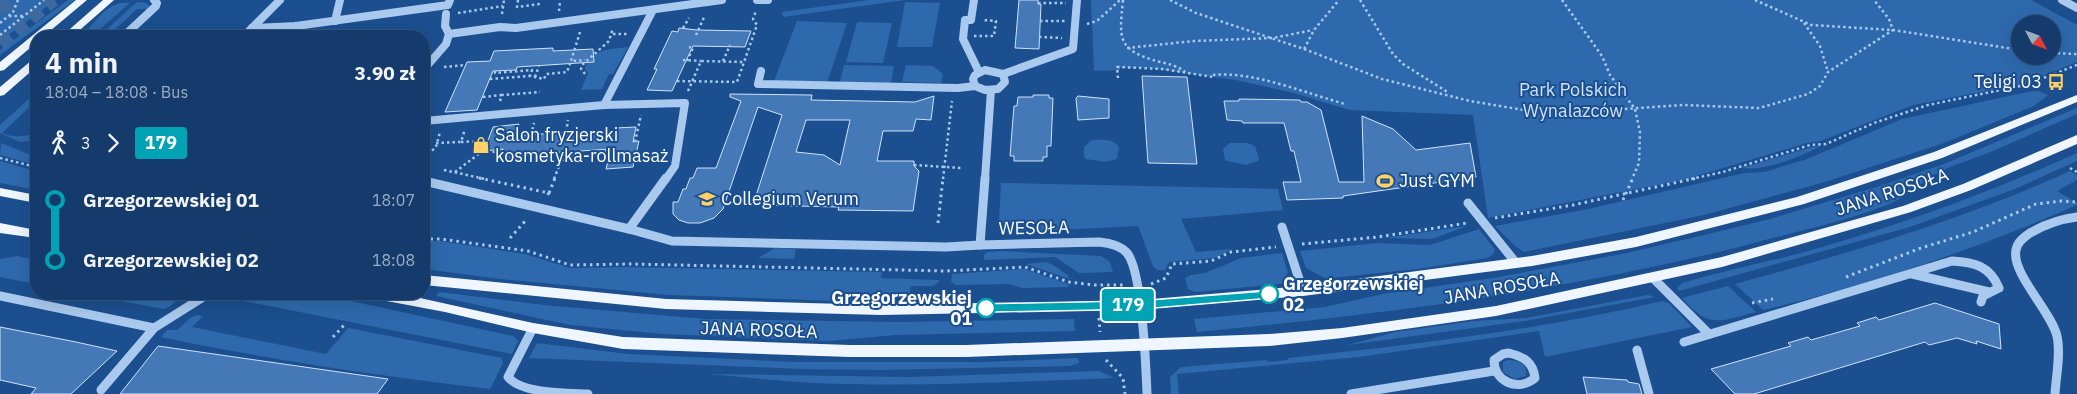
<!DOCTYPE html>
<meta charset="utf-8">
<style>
:root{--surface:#143b6b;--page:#1d4271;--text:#f1f3f6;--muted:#9dadc1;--line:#33557e}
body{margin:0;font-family:"IBM Plex Sans",sans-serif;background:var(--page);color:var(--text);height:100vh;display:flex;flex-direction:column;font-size:19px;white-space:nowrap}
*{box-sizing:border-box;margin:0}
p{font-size:16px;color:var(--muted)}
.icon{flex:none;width:28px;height:28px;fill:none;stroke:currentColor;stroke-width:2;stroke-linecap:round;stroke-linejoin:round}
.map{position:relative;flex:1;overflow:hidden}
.panel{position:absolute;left:30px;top:30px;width:400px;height:270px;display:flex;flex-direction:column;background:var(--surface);border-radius:20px;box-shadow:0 5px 20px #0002,0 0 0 1px var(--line)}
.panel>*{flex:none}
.badge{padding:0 10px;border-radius:4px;font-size:18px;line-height:32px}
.needle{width:32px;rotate:131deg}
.fabs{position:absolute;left:2011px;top:15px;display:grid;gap:10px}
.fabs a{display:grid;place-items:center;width:50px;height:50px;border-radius:50%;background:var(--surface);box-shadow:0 5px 20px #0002,0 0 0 1px var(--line);font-size:25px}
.map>.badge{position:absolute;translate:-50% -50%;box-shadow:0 0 0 2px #fff}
.legs{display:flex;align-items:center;gap:8px;height:55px;padding:0 15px;font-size:16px}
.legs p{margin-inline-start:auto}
.overview{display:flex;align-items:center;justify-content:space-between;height:85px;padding:0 15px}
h1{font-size:28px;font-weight:700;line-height:38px}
ul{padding:0 15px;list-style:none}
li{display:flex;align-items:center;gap:18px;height:60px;font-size:19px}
li i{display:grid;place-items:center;width:8px;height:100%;margin:0 6px;background:currentColor}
li i::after{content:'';width:12px;height:12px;margin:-6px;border:4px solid;border-radius:50%;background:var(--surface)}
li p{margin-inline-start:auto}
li:first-child i{background:linear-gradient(#0000 50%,currentColor 0)}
li:last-child i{background:linear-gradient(currentColor 50%,#0000 0)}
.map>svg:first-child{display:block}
.green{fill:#2e69ad;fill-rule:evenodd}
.building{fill:#4478b7;stroke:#cfe3fa;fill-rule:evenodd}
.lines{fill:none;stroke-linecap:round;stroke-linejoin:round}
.highway-tunnel{stroke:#3d69a0;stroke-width:13;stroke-dasharray:13 7;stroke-linecap:butt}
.path-far1{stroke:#a9c9ee;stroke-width:2.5;stroke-dasharray:2.5 3;stroke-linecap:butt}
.path{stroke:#a9c9ee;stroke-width:3;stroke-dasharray:2.5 4;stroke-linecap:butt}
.minor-far1{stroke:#a9c9ee;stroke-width:8}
.minor{stroke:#a9c9ee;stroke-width:9}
.major{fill:#f0f6ff;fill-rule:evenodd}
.line-1{fill:#00a3b4;stroke:#fff}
.stop-1-dot{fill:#fff;stroke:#00a3b4;stroke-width:2.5}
.labels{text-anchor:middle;stroke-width:4;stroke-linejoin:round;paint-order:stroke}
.poi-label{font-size:18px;fill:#fff;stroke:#1b4f8f;text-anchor:start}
.park-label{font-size:18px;fill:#cfe3fa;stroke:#1b4f8f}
.street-label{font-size:18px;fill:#fff;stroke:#1b4f8f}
.stop-label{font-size:18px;font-weight:bold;fill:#fff;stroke:#1b4f8f;text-anchor:start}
</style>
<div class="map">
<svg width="2077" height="394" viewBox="0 0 2077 394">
<rect width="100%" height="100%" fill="#1b4f8f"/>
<g class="green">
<path d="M0 0H56L0 41Z"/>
<path d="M68 0H75L0 55V50Z"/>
<path d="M869 0H905L783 17 782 12Z"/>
<path d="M1091 0H2031L2077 25V62L2022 84 1913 105 1821 141 1807 143 1683 180 1488 218 1473 115 1349 110 1294 93 1236 80 1147 68H1120V70L1094 71ZM2020 24H2052V56H2020Z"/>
<path d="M137 2 146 3 150 6 147 9H137L108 36H99Z"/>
<path d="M905 2 940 3 932 47H897Z"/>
<path d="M120 3H130L92 36H83C93 24 104 7 120 3Z"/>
<path d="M797 21 847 23 827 83 774 81Z"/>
<path d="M857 22 892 23 883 63 846 62Z"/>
<path d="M628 47 613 74H609L602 89 581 90 588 73 585 69C588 49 612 49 628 47Z"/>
<path d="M844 65 894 66 891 83 840 82Z"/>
<path d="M906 65 933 66 943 74 941 83 902 82Z"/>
<path d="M2032 91H2038L2048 95 2034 106 1944 143 1825 182 1704 215 1524 252 1515 246 1495 226 1588 209 1744 173 1764 172 1807 159 1902 119Z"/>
<path d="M31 97H36V101L2 133C13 138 23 136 35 134L30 141 20 142 0 133V125Z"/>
<path d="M2077 108V114C2049 126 2021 139 1993 151 1976 158 1958 163 1941 171 1922 181 1907 197 1887 205 1843 222 1795 232 1750 244 1569 291 1383 314 1197 332L1194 319 1325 307 1383 294 1499 277 1622 254 1704 235 1770 219 1880 186 1944 164Z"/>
<path d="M1092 140C1102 140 1112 138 1119 147L1117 159 1105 162 1086 159 1084 157V147Z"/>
<path d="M1 143 36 157V165L0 155Z"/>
<path d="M1230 143H1248L1255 146 1259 159 1258 161 1246 165 1227 161 1225 160 1223 149Z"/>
<path d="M1821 146C1801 157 1764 171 1741 168L1812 147Z"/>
<path d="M2077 153V161L2015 189 1910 227 1679 291 1677 288 1682 283C1725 270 1769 262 1812 250 1903 224 1991 192 2077 153Z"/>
<path d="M0 161 36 171V190L0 183Z"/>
<path d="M2070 171 2077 175V180L2057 191 2077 203V205C1976 249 1871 285 1763 310L1735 284C1849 253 1962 220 2070 171Z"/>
<path d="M1001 183 1278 189 1283 210 1181 219 1196 252 1233 249 1214 258 1169 262 1165 270H1157L1153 266 1138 226 1014 232 999 222Z"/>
<path d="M1467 226 1432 239 1385 238Z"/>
<path d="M1479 229 1495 250 1493 254 1488 258 1417 269 1332 278H1324L1306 268 1300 251 1377 243 1430 245Z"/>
<path d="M424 241H440L525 254 570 268 626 267 882 272 881 278 939 280V282L933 286H911L909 295 867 302 669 295 500 279 424 269Z"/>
<path d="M775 248 796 249 794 259 758 258Z"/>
<path d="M1002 251 1101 256 1110 262 1113 272 1079 273 1055 257 984 260V255L987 252Z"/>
<path d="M1282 253 1288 273 1281 284 1195 292 1188 289 1185 278 1191 275 1205 273 1241 258Z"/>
<path d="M17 256 36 260V284L0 277V259Z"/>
<path d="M1046 262 1053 265 1068 275 1069 279 1026 264Z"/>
<path d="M1024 269 1068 284V287L1022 288 1010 284 956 285 951 282 952 274Z"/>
<path d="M1728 286 1756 312C1720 321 1710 330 1682 298Z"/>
<path d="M439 292 544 305 705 319 899 322 1074 319 1075 331 895 335 829 341 662 334 570 325 436 296Z"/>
<path d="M85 294H172L178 295 179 298 169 307 163 309Z"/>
<path d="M221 294H318L513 336 518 341 512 354 218 296Z"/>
<path d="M1648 295 1655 297 1531 320 1348 345 1395 332 1474 321 1526 318Z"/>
<path d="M1662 301 1669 303 1692 327 1545 357 1539 331 1359 357 1177 374 1179 394H1171L1170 377 1181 367 1267 360 1268 362 1288 360V358C1412 345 1540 330 1662 301Z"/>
<path d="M197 315 203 316 192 327 326 354 348 328 502 358 503 363 490 389C380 376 270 360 161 337L167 330H177L190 318Z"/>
<path d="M537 343 628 354 795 362H984L1078 358 1079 363 1070 366 880 370 804 369 529 358Z"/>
<path d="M1508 360C1517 360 1529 364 1526 376L1515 379 1503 372V362Z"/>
<path d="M1099 371 1114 378C1014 382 914 387 814 383 779 381 743 377 708 374L908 377Z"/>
</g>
<g class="building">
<path d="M1019 0H1038V4H1041L1039 49 1015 48Z"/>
<path d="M679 28 697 30 751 31 745 47 693 46 672 91 647 90 657 69H654L672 31 678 32Z"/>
<path d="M553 48V51L593 49 594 62 517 67 516 70 493 71 477 110 445 112 467 62 490 61 494 51Z"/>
<path d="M1142 76 1187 77 1197 164 1148 163Z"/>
<path d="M730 94 812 95 811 100 915 102 934 96 931 120 916 119 913 131H883L877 161H914V166L919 171 913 211 838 210 839 207 753 205 782 115 758 107 723 209 714 218 700 223H688L679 220 673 214V202H678L683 189H686L690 178H693L697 168H716L741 101 730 97ZM806 120H850L840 165 824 155 796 152Z"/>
<path d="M1033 95H1049V98H1053L1051 146H1047V157H1043V161H1014V156H1010L1014 106H1017L1018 97H1033Z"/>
<path d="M1078 96 1109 99V118L1078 120 1076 98Z"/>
<path d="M1239 99 1300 100 1301 102H1307L1321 110 1339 182H1364L1362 116 1393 129 1416 150 1470 143 1476 177 1343 196V198L1287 200 1283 182H1301L1294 151H1291L1284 123H1243L1242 121 1227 120 1224 101H1239Z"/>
<path d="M519 124 516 136 579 131 578 135 614 132 615 128 636 127 633 142 639 141 633 167 606 169 611 149 580 151 578 159 559 161 561 152 522 156 520 159 500 161 503 149 484 151 493 127Z"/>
<path d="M1935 303 1999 324 2001 349 1976 341 1977 344 1957 338 1929 345 1925 342 1754 394H1735L1711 369 1791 346 1788 343 1808 337 1811 340 1860 326 1857 323 1876 317 1879 320Z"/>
<path d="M0 327 76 342 117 351 71 394H31L36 388 0 380Z"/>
<path d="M158 346 388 379 377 394H120Z"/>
<path d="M1583 377 1627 380 1628 382 1639 384 1642 394H1587Z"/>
</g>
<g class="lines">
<g class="highway-tunnel">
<path d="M0 10 13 0"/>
<path d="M0 44 54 0"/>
</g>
<g class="path-far1">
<path d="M518 0 517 7 540 4"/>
<path d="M1123 0C1119 40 1117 50 1160 62 1169 64 1178 66 1185 72"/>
<path d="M1170 0 1196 13 1304 49 1314 30 1339 0"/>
<path d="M1360 0 1393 54 1403 64 1449 93"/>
<path d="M1562 0 1602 56 1610 75 1635 109 1640 132 1639 163 1632 179"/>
<path d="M1755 0 1811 25 1893 30 2020 50"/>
<path d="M1038 3H1066"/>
<path d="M559 11 560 1"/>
<path d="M458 13 503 6"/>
<path d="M502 14 504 0"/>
<path d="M9 16H23"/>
<path d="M1040 21H1065"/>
<path d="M0 23 13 12 18 0"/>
<path d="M1804 23 1820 46 1828 72"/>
<path d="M1087 24 1097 21 1120 0"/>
<path d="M683 28 689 18"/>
<path d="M580 32 571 61 585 60"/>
<path d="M613 34H627"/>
<path d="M0 35 44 0"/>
<path d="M696 35 705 15"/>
<path d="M974 36H994L996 21 982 20"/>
<path d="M1039 37 1062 38"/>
<path d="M1127 48 1194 41 1273 38 1313 30"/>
<path d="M1304 49 1382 79 1470 101 1524 110 1581 112 1683 105 1759 108 1808 94 1820 86 1828 72 1893 30 1889 19 1874 0"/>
<path d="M2052 53 2077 54"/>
<path d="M683 60 701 61"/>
<path d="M687 61 693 48 689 47"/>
<path d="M723 61 730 45"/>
<path d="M444 67 466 65"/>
<path d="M495 71V73L532 70 530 76"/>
<path d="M585 74 581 69 582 65 609 41 613 28"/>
<path d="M1213 75C1254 71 1305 93 1345 104"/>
<path d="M535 77 539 66"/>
<path d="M1118 78 1117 67 1163 69 1213 77"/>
<path d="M490 79 530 76 544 79 546 74 567 72 571 61"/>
<path d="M677 81 737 82 757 25 753 19 756 11"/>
<path d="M688 91 701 61 745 62"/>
<path d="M29 94H36"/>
<path d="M483 97 502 95"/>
<path d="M500 101 502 95 540 92"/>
<path d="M566 132 568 120"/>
<path d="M531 135 534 123"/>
<path d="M461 142 482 141"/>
<path d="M635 142 641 115"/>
<path d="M436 143 461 142 465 129"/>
<path d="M594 152 610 150"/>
<path d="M0 158 36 167"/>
<path d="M424 158 436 147 440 132"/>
<path d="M914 165 961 168"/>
<path d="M2070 168 2077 172"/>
<path d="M444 170 485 179"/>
<path d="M455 172 480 153 503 151"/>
<path d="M554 179 561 161"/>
<path d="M943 179 952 101"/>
<path d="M1691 179 1723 172 1810 145 1826 144 1874 123 1928 105 2025 85 2077 65"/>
</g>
<g class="path">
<path d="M479 178 549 193 546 197"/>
<path d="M549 193 555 178"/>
<path d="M1623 200 1633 178"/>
<path d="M1495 218 1573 205 1697 178"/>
<path d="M938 223 943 178"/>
<path d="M510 238 527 219"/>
<path d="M424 239H441L528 251 570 265 631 264 946 271 1025 267 1069 282 1095 285H1125"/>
<path d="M1302 244 1378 237 1467 223"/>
<path d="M1846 277 1921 248 1973 232 2036 204 2061 201 2077 202"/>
<path d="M1151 284 1166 278 1172 264 1211 261 1231 252 1276 247"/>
<path d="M1752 303 1773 299"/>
<path d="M1099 318 1100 332"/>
<path d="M333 337 346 323"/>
<path d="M1106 360 1123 378 1125 394"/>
</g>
<g class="minor-far1">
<path d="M757 0H768"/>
<path d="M974 0 971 20H965L963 39 979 72"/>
<path d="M2062 0 2077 8"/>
<path d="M446 14 445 26 449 34 500 27 516 28 722 0"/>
<path d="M335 21 340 0"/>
<path d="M252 28 296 26 448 5 450 0"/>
<path d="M124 36 156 6 157 3 154 0"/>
<path d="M244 36 280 0"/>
<path d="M289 36 296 26"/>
<path d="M426 67 446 44 449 34"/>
<path d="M985 70 1003 74 1005 82 998 89 985 90 975 86 973 79 975 75Z"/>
<path d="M761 71 758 84 958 88 975 86"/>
<path d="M1003 74 1073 49 1077 0"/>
<path d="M604 105 653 10"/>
<path d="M424 121 604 105 685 103 675 166 666 179"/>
<path d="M985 179 991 90"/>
</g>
<g class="minor">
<path d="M985 178 980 245 1099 242C1109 243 1120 245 1127 253 1142 271 1146 368 1147 394"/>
<path d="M424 181 629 229 672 241 946 247 980 245"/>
<path d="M1468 203 1516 263"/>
<path d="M1282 227 1303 291"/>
<path d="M629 229 666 178"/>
<path d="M1912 274 1989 292"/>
<path d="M1653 278 1709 334"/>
<path d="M0 296 154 328"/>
<path d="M533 328 508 377C522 394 566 393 588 394"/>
<path d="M1684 342 1952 261C1974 262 1990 266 1999 288L1983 296 1981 302"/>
<path d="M1637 350 1649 394"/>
<path d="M1509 353C1524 357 1533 362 1535 378 1518 392 1494 382 1494 360L1503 354Z"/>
<path d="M101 390 154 328 208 294"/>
<path d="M1351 394 1494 371"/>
<path d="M2055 394C2056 376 2061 354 2057 336 2051 311 2011 273 2016 250 2017 242 2024 237 2030 233 2044 225 2061 219 2077 217"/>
</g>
<g class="major">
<path d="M76 0H87L44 36H36V43L4 70 0 71V62Z"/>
<path d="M103 0H114L73 36H62Z"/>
<path d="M36 59V67L4 95 0 96V87L32 60Z"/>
<path d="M2077 95V102L1942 158 1804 204 1636 247 1532 266 1303 296 1140 310 881 315 666 309 424 285V275L666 299 881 305 1140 300 1303 286 1532 256 1636 237 1797 197 1934 152Z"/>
<path d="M2077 135V144L1971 190 1911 212 1722 267 1496 316 1342 338 1269 346 966 357H850L623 349 533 333 445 312 376 299 371 298 369 294H402L533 323 623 337 850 345H966L1269 334 1342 328 1496 306 1722 257 1903 206 1963 184Z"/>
<path d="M0 188 36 195V203L0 196Z"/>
<path d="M0 223 36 230V238L0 233Z"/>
</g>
</g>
<path class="line-1" d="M1269 291 1274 294 1269 298 1140 309 986 312 980 308 986 304 1140 301Z"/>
<defs>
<g id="bus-bare" transform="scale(1.35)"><path d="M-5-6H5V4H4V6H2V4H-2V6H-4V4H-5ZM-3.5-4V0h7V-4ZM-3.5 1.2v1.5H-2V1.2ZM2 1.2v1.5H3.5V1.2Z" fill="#ffd166" stroke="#1b4f8f" stroke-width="2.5" paint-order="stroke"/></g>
<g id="shop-bare" transform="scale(1.35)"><path d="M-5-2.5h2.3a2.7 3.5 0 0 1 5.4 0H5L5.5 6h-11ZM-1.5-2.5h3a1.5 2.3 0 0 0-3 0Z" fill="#ffd166" stroke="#1b4f8f" stroke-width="2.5" paint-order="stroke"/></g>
<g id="stadium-bare" transform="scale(1.35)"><path d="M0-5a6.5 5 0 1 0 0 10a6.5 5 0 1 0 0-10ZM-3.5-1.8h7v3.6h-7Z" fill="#ffd166" stroke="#1b4f8f" stroke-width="2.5" paint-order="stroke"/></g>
<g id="university-bare" transform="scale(1.35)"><path d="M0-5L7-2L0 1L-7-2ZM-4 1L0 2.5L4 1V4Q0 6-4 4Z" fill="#ffd166" stroke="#1b4f8f" stroke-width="2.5" paint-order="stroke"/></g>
</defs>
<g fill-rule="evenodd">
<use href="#bus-bare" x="2056" y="82"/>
<use href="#shop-bare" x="481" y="145"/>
<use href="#stadium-bare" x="1385" y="181"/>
<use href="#university-bare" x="707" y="199"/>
</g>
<g class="stop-1-dot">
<circle cx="1269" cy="294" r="9"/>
<circle cx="986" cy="308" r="9"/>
</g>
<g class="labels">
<g class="poi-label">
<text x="2042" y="88" text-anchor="end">Teligi 03</text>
<text x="495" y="141">Salon fryzjerski<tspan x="495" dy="21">kosmetyka-rollmasaż</tspan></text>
<text x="1399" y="187">Just GYM</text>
<text x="721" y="205">Collegium Verum</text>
</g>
<g class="park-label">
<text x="1573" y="96">Park Polskich<tspan x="1573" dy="21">Wynalazców</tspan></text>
</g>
<g class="street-label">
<text transform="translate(1892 192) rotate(-18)" y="6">JANA ROSOŁA</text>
<text transform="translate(1034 228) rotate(-1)" y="6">WESOŁA</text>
<text transform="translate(1502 288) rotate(-10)" y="6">JANA ROSOŁA</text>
<text transform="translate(759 330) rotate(2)" y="6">JANA ROSOŁA</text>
</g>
<g class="stop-label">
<text x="1283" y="290">Grzegorzewskiej<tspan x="1283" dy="21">02</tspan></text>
<text x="972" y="304" text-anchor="end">Grzegorzewskiej<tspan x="972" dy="21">01</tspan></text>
</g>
</g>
</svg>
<div class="fabs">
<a><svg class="needle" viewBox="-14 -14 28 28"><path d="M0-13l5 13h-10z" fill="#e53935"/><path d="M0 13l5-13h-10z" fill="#9dadc1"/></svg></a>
</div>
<b class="badge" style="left:1128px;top:305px;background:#00a3b4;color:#fff">179</b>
<section class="panel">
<div class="overview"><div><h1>4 min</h1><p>18:04 – 18:08 · Bus</p></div><b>3.90 zł</b></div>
<div class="legs"><svg class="icon" aria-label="walk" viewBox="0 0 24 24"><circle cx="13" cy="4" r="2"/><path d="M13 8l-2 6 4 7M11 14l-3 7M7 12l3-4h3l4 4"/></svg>3<svg class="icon" aria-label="forward" viewBox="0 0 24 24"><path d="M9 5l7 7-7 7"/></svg><b class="badge" style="background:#00a3b4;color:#fff">179</b></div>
<ul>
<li><i style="color:#00a3b4"></i><b>Grzegorzewskiej 01</b><p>18:07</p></li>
<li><i style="color:#00a3b4"></i><b>Grzegorzewskiej 02</b><p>18:08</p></li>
</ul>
</section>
</div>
